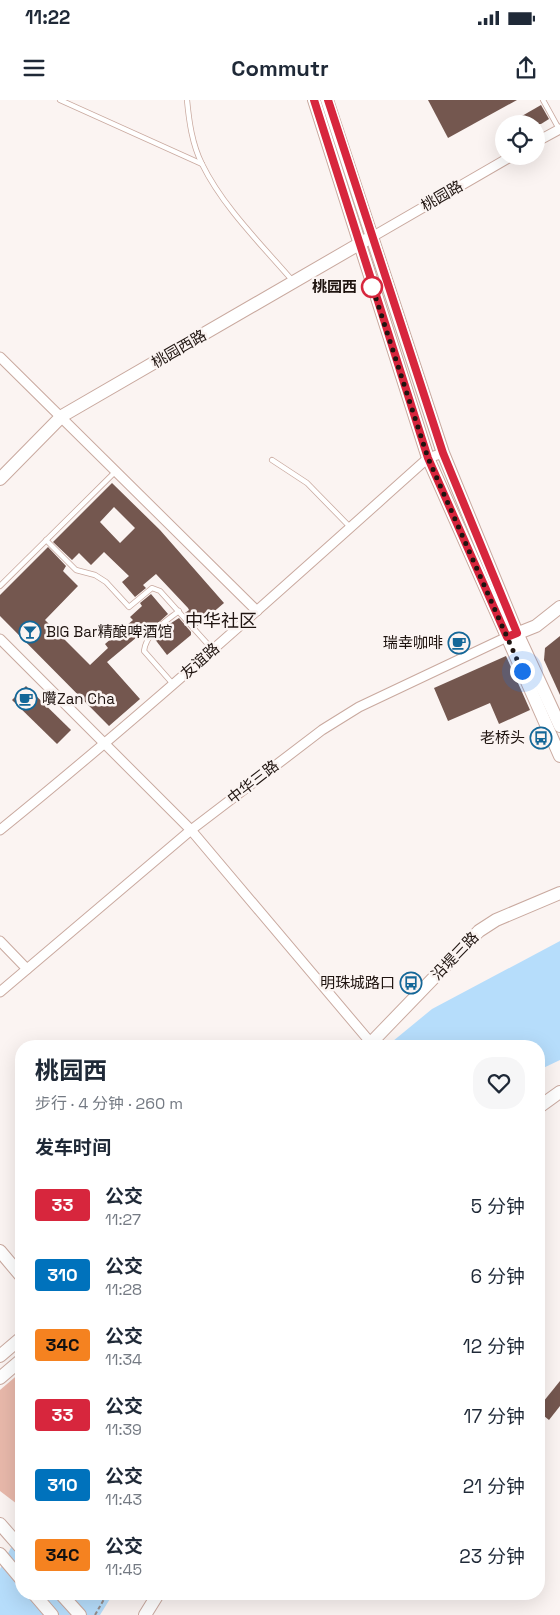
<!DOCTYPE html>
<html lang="zh">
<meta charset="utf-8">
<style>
:root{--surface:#fff;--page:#f6f6f7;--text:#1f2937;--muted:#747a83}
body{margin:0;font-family:"Space Grotesk","Noto Sans SC",sans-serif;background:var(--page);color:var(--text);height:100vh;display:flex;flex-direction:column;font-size:19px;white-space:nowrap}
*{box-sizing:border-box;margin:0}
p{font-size:16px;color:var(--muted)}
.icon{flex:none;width:28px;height:28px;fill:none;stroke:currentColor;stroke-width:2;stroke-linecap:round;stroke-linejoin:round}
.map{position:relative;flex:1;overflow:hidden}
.sheet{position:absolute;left:15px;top:940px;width:530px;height:560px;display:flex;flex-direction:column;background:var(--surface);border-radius:20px;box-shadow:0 5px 20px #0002}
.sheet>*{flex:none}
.badge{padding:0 10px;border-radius:4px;font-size:18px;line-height:32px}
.buttons{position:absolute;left:495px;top:15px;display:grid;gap:10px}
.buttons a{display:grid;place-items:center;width:50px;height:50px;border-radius:50%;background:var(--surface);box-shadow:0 5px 20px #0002;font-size:25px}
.you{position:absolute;width:25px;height:25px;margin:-12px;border:4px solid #fff;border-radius:50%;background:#1a73e8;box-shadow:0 0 0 8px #1a73e833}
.map>.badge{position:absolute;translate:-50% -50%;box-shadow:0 0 0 2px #fff}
h2{padding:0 20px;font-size:19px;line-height:45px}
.round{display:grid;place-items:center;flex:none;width:52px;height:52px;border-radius:20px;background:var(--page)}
.summary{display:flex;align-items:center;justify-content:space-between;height:85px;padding:0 20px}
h1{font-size:24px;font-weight:700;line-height:38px}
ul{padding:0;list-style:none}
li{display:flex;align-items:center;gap:15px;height:70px;padding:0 20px}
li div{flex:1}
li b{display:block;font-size:19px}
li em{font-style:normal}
li .badge{min-width:55px;font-weight:700;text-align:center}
.status{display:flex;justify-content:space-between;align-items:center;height:35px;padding:0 25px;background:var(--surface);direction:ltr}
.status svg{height:14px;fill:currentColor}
header{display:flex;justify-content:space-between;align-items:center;height:65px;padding:0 20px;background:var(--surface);font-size:22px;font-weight:700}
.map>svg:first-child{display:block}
.green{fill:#e8b8aa}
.water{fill:#b6ddfb}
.building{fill:#74574f;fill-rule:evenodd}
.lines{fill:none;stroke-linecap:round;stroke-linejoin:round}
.lane-casing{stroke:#c9a99f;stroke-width:6}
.street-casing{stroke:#c9a99f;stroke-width:11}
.secondary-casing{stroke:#c9a99f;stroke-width:14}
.path{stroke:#958c8a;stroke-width:2;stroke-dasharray:4 2.5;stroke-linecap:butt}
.lane{stroke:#fff;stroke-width:4.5}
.street{stroke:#fff;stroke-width:9}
.secondary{stroke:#fff;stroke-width:12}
.line-casing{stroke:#fff;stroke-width:11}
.line{stroke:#d7263d;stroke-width:8}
.walk{stroke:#1f1410;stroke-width:5;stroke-dasharray:0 9}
.stop-dot{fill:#fff;stroke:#d7263d;stroke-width:2.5}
.labels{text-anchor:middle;stroke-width:5;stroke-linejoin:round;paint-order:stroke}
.street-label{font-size:15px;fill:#1f1410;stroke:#fbf4f2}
.stop-label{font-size:15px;font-weight:bold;fill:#1f1410;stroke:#fbf4f2;text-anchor:end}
.poi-label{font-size:15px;fill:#1f1410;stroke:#fbf4f2;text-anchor:end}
.quarter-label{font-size:18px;fill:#1f1410;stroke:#fbf4f2}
</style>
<div class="status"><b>11:22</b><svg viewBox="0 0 49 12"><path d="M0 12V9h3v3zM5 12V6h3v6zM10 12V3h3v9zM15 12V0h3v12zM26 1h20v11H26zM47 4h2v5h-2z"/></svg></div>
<header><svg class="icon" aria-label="menu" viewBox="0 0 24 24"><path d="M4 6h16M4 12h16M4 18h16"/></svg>Commutr<svg class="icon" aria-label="share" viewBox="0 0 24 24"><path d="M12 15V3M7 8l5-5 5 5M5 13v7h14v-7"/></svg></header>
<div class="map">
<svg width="560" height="1515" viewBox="0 0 560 1515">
<rect width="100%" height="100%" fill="#fbf4f2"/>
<path class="green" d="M21 1272V1407L0 1391V1290Z"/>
<g class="water">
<path d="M560 841V960L539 970V946H387L432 909Z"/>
<path d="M21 1428V1494H113L100 1515H0V1469Z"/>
</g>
<g class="building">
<path d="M428 0H517L448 38Z"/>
<path d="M541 5 549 19 541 24H508Z"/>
<path d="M112 383 160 430 224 503 197 526 185 513 189 510 188 508 156 474 143 485 146 488 135 497 122 482 129 476 104 452 91 465 79 453 72 460 53 442ZM114 407 135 428 120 443 100 422Z"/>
<path d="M48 447 66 466 63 471 78 486 45 520 90 565 108 548 105 544 133 520 130 517 142 506 140 503 151 494 168 514 148 532 146 530 143 532 107 562 140 599 109 626 0 516V495Z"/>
<path d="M179 518 191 532V535L167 555 154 538 165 527Z"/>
<path d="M560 536V595L544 560 545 548Z"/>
<path d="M506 556 530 610 499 624 490 603 448 621 434 588Z"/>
<path d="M26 586 71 630 57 644 12 600Z"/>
<path d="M560 1281V1306L549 1320 539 1312V1307Z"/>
</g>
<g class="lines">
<g class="lane-casing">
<g id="lane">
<path d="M60 0 202 64"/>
<path d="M187 0C189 21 192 44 202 64 223 107 261 144 292 180"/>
<path d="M543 0 559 29"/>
<path d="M272 360 307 383 350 427"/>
<path d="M46 440 76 470 95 475 106 482 129 507 152 488 160 491 213 550"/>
<path d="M0 486 116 371"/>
<path d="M173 584 144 551C146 533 165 522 179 511"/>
</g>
</g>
<g class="street-casing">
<g id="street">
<path d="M536 42 560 29"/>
<path d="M372 137 512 56"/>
<path d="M0 257 257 511"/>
<path d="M0 539 191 730 371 943"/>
<path d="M0 730C147 611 287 484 428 358L443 353"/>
<path d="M0 841 27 869"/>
<path d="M0 892 191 730 322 630 359 607 507 537"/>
</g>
</g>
<g class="secondary-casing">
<g id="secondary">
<path d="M314 0 428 358 560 656"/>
<path d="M327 0 443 353 517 533 560 626"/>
<path d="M0 379 62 316 366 140"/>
<path d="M511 536 536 526 560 507"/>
<path d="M368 946 479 831 496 820 560 793"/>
<path d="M539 1007 560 992"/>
<path d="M0 1151 21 1176"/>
<path d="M0 1256 21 1238"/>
<path d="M0 1278 21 1260"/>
<path d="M0 1424 21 1448"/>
<path d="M0 1454 21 1479"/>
<path d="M34 1494 52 1515"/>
<path d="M61 1494 80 1515"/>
<path d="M145 1515 158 1494"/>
</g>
</g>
<path class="path" d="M95 1515 107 1494"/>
<use href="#lane" class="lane"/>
<use href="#street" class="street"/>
<use href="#secondary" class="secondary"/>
</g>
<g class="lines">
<g class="line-casing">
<path id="line" d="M314 0 428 358 507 537 517 533 443 353 328 0"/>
</g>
<use href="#line" class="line"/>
<path class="walk" d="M372 187 370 180 428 358 522 571"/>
</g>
<defs>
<g id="bar-ring" transform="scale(1.125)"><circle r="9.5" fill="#fbf4f2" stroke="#146798" stroke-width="1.5"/><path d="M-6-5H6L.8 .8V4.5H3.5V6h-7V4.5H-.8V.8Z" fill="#146798"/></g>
<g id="cafe-ring" transform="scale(1.125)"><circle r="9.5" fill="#fbf4f2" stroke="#146798" stroke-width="1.5"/><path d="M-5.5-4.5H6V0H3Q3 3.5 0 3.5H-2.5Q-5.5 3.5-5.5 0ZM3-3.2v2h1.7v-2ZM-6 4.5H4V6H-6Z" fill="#146798"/></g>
<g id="bus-ring" transform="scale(1.125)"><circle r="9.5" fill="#fbf4f2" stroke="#146798" stroke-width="1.5"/><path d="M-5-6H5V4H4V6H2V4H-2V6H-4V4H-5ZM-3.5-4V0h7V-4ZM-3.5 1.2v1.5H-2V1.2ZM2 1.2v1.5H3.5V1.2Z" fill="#146798"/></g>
</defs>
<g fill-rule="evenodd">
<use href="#bar-ring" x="30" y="532"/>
<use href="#cafe-ring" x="459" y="543"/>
<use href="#cafe-ring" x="26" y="599"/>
<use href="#bus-ring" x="541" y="638"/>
<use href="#bus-ring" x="411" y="883"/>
</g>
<circle class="stop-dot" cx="372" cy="187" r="10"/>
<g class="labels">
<g class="street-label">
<text transform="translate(442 96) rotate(-30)" y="5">桃园路</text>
<text transform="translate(179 249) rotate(-30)" y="5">桃园西路</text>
<text transform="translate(200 561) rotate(-41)" y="5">友谊路</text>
<text transform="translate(253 682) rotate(-38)" y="5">中华三路</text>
<text transform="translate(455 856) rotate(-46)" y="5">沿堤三路</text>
</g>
<g class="stop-label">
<text x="357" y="192">桃园西</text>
</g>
<g class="poi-label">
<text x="46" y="537" text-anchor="start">BIG Bar精酿啤酒馆</text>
<text x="443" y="548">瑞幸咖啡</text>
<text x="42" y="604" text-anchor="start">囋Zan Cha</text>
<text x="525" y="643">老桥头</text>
<text x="395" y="888">明珠城路口</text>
</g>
<g class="quarter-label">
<text x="221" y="527">中华社区</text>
</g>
</g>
</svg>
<div class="buttons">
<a><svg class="icon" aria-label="locate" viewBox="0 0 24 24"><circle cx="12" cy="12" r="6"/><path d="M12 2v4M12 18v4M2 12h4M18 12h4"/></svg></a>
</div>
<div class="you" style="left:522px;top:571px"></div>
<section class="sheet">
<div class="summary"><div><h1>桃园西</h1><p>步行 · 4 分钟 · 260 m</p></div><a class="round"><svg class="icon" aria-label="heart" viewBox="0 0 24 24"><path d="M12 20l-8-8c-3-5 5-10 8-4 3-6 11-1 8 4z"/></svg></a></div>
<h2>发车时间</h2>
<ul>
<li><span class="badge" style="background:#d7263d;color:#fff">33</span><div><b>公交</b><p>11:27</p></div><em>5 分钟</em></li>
<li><span class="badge" style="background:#0072bc;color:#fff">310</span><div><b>公交</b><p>11:28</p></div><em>6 分钟</em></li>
<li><span class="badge" style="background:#f58220;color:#111">34C</span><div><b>公交</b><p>11:34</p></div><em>12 分钟</em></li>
<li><span class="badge" style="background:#d7263d;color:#fff">33</span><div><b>公交</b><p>11:39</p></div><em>17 分钟</em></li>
<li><span class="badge" style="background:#0072bc;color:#fff">310</span><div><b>公交</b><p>11:43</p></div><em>21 分钟</em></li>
<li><span class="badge" style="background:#f58220;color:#111">34C</span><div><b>公交</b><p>11:45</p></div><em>23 分钟</em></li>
</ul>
</section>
</div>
